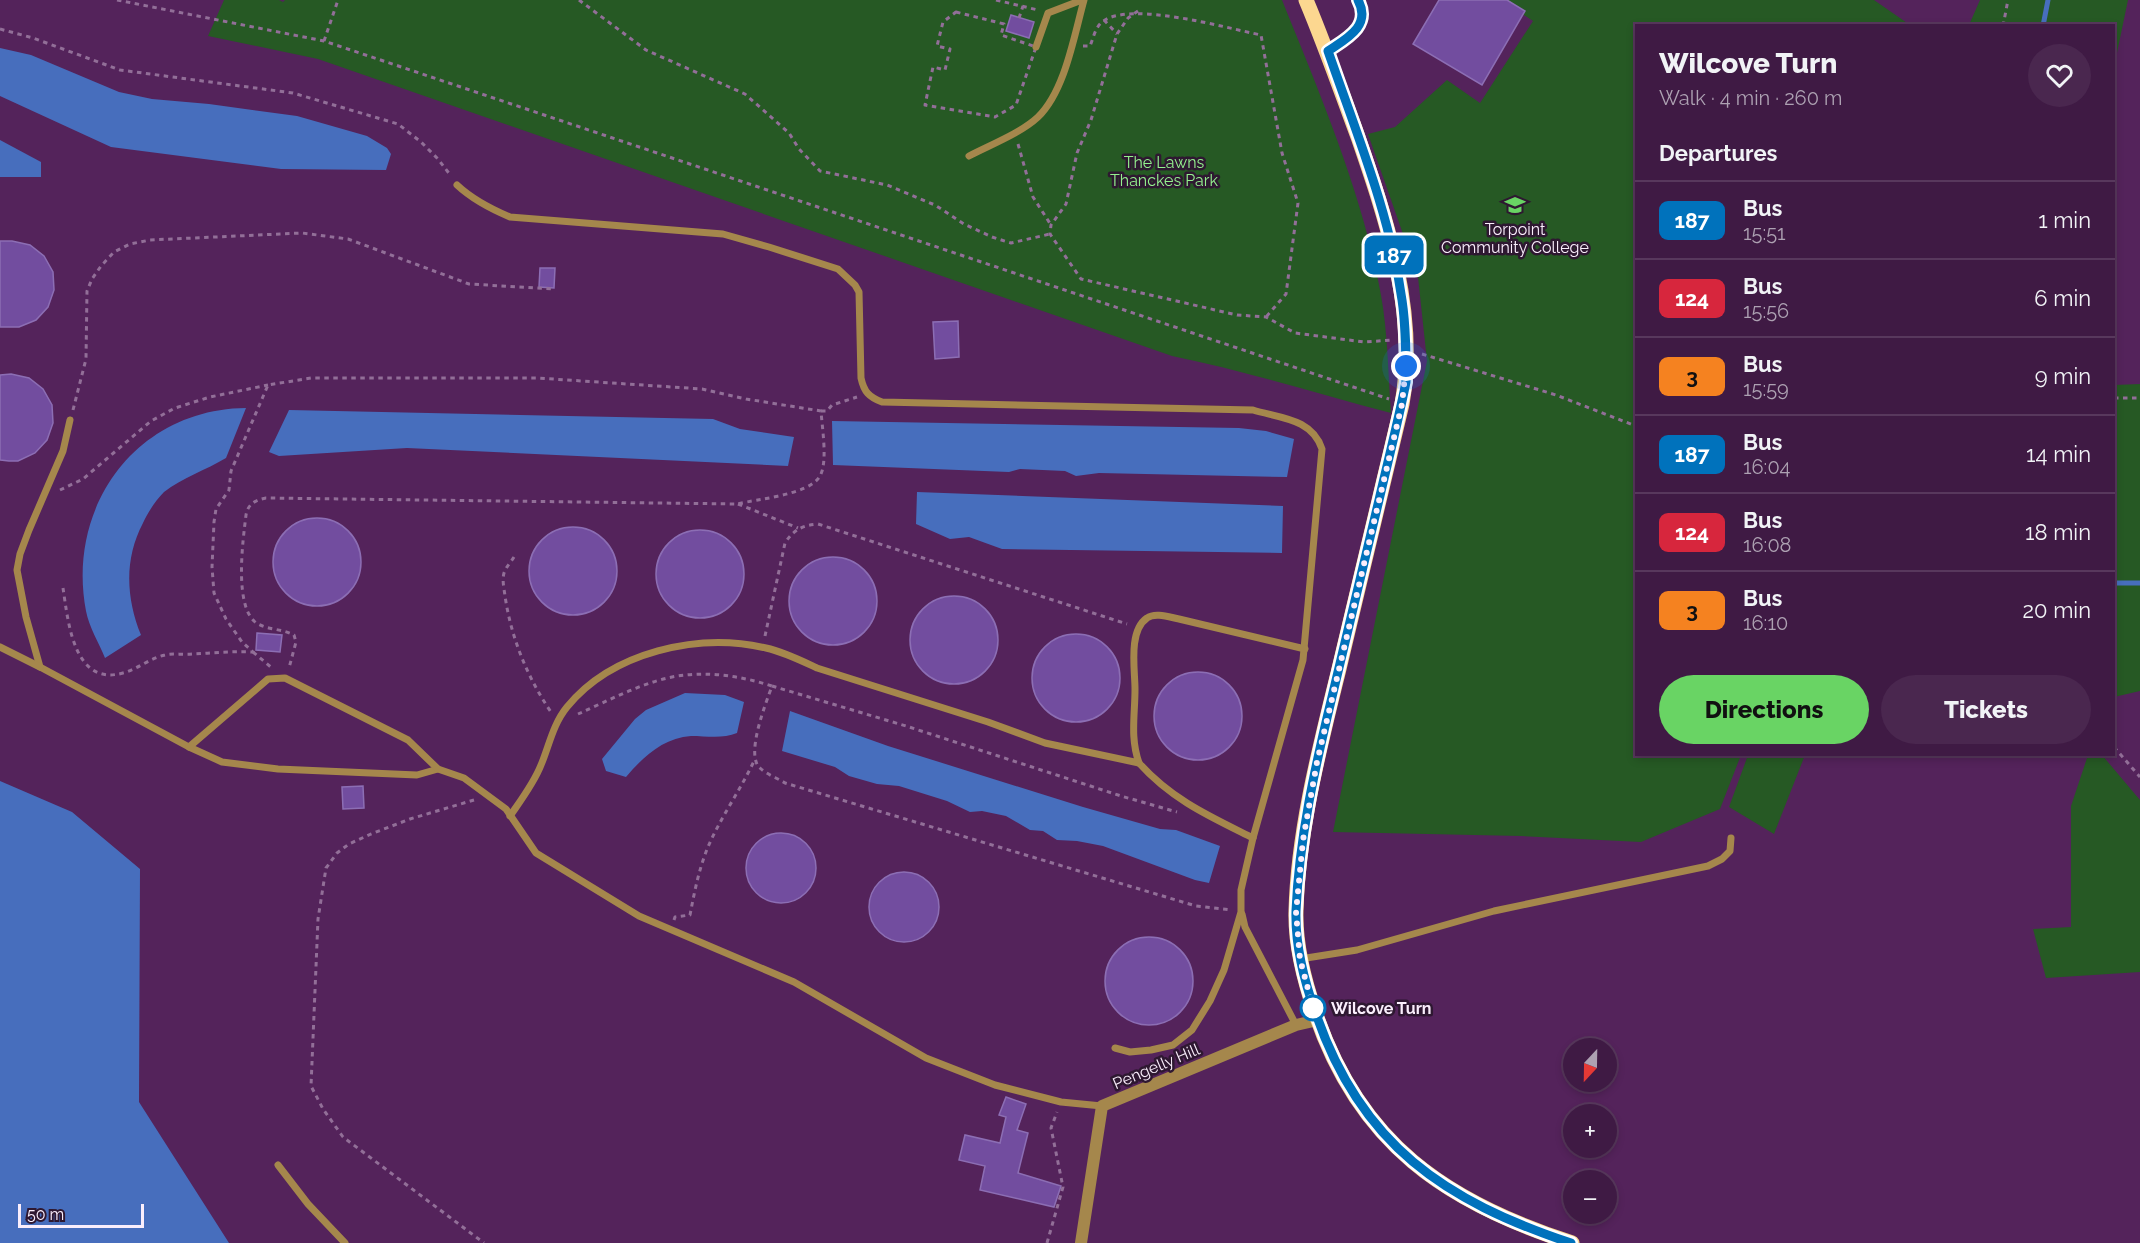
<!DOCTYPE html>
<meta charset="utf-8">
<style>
:root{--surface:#3f1a44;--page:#4a274f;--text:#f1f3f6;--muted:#ada1b2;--line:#58385d;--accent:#69d464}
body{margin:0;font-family:Raleway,sans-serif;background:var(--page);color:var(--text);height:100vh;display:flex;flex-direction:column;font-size:22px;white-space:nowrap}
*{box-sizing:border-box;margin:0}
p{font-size:20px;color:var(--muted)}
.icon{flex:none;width:33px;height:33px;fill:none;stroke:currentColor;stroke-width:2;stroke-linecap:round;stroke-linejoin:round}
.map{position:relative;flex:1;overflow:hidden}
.sheet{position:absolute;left:1635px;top:24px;width:480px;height:732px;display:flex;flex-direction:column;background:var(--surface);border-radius:0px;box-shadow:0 3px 9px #0003,0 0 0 2px var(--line)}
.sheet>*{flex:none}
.badge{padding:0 12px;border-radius:9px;font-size:21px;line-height:39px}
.needle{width:39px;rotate:202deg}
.controls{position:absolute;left:1563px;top:1038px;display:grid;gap:12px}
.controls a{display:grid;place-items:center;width:54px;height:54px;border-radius:50%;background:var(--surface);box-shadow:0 3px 9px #0003,0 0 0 2px var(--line);font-size:30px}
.scale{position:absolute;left:18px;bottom:15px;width:126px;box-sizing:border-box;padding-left:6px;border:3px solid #faeefc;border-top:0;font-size:16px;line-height:21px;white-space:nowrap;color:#faeefc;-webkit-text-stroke:4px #2e1831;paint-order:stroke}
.you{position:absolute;width:30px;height:30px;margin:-15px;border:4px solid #fff;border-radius:50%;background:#1a73e8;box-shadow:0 0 0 9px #1a73e833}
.map>.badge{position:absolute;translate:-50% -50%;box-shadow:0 0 0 3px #fff}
h2{padding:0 24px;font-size:22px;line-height:54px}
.round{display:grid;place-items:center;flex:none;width:63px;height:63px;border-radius:32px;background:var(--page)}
.summary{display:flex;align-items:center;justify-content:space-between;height:102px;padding:0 24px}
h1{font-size:28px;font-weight:800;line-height:45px}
.action{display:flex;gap:12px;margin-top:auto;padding:12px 24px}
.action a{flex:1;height:69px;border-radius:36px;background:var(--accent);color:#111;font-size:24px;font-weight:800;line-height:69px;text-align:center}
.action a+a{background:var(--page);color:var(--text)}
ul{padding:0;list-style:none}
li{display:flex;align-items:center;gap:18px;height:78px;padding:0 24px;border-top:2px solid var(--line)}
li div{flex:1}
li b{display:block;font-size:22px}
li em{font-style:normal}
li .badge{min-width:66px;font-weight:700;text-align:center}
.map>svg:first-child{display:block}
.green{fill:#265924}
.water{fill:#476ebd}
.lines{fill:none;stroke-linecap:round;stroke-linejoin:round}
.stream{stroke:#476ebd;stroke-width:5}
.building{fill:#724d9f;stroke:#8c6eb4;stroke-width:1.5}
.path{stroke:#926f98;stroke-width:3;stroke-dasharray:4.5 4.5;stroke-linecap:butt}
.lane{stroke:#a5874c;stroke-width:7}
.street{stroke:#a5874c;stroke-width:12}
.primary{stroke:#fcd790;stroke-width:15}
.line-casing{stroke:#fff;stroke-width:14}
.line{stroke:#0072bc;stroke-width:9}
.walk{stroke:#faeefc;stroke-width:6;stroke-dasharray:0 10.8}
.stop-dot{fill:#fff;stroke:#0072bc;stroke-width:3}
.labels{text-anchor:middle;stroke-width:5;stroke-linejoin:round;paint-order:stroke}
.park-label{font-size:16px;fill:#94f28e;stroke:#2e1831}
.poi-label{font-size:16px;fill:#faeefc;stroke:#2e1831}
.stop-label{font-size:16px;font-weight:bold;fill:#faeefc;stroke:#2e1831;text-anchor:start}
.street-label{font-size:16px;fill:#faeefc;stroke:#2e1831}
</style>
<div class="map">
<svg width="2140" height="1243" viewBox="0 0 2140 1243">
<rect width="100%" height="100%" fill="#54235b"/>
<g class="green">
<path d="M224 0H279L283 2 285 0H1282C1320 94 1363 195 1381 295 1388 334 1388 374 1391 413 1318 394 1246 371 1172 356L318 59 208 36Z"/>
<path d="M1501 0H1874L1910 25 1636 26V754L1741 755 1720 809 1641 842 1521 836 1333 832 1427 361 1418 277 1368 134 1395 127 1447 80 1480 103 1533 21Z"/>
<path d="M1980 0H2128L2114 67V26L1969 25Z"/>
<path d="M2140 384V691L2114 697V385Z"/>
<path d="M1748 755H1805L1774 834 1729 807Z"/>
<path d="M2088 755H2102L2140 800V972L2046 978 2033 929 2071 927V806Z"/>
</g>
<g class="water">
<path d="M0 48 31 55 119 92 152 99 209 104 297 116 367 136 387 148 391 154 386 170 281 169 111 147 0 96Z"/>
<path d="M0 140 41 162V177H0Z"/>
<path d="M246 408 226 458C206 470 182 478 164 492 156 500 148 512 143 523 124 559 126 598 141 635L105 658C99 643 89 627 86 611 66 506 137 409 246 408Z"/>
<path d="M289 410 713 419 740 429 794 437 788 466 407 448 279 456 269 452Z"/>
<path d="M832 421 1239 428 1266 431 1294 439 1287 477 1099 473 1076 476 1065 471 1020 469 1009 472 833 465Z"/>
<path d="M917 492 1283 506 1282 553 1002 549 969 537 950 539 916 524Z"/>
<path d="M685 693 725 695 744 702 737 733C723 739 707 736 691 736 663 738 643 757 626 777L606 771 602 759 635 719 646 710Z"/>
<path d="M790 711 888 746 1083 807 1160 829 1176 830 1220 846 1209 883 1195 880 1103 846 1077 841 1057 840 1043 831 1030 830 1006 816 982 811 970 812 947 801 899 786 877 784 849 776 835 767 782 751Z"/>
<path d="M0 781 72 812 140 869 139 1102 229 1243H0Z"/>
</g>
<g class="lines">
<g class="stream">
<path d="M2043 26 2048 0"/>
<path d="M2114 583H2140"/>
</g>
</g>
<g class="building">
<path d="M1439 0H1507L1525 11 1482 85 1413 44Z"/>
<path d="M1011 15 1034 22 1029 38 1006 31Z"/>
<path d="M0 241H12L30 245 44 256 53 272 54 290 48 307 36 320 19 327H0Z"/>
<path d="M540 268H555L554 288 539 287Z"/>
<path d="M958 321 959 357 935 359 933 322Z"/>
<path d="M11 374 29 378 43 389 52 405 53 423 47 440 35 453 18 461H9L0 460V375Z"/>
<circle cx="317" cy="562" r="44"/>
<circle cx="573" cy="571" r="44"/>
<circle cx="700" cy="574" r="44"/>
<circle cx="833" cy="601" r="44"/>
<circle cx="954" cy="640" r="44"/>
<path d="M257 633 282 635 280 652 256 650Z"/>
<circle cx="1076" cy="678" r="44"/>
<circle cx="1198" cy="716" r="44"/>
<path d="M363 786 364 808 343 809 342 787Z"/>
<circle cx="781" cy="868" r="35"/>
<circle cx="904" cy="907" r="35"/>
<circle cx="1149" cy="981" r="44"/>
<path d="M1006 1097 1026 1104 1017 1130 1028 1133 1018 1173 1061 1186 1054 1207 980 1190 985 1166 959 1160 965 1135 1000 1143 1006 1117 999 1115Z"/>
</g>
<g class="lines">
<g class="path">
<path d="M117 0 324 41 1389 399"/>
<path d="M579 0 646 50 745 94 789 133 799 149 820 171 887 185 935 205 964 224 992 237 1011 243 1050 234"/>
<path d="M996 0 1038 10"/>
<path d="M1138 11 1128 18 1117 34 1091 120 1077 153 1066 204 1051 225 1050 234 1081 279 1237 315 1266 317 1295 333 1364 342 1392 340"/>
<path d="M956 12 1004 24 1001 35 1036 47 1016 105 995 117 925 105 933 67 945 70 950 49 937 46 943 22Z"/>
<path d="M1019 18 1023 6"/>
<path d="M1104 20 1117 34"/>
<path d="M2003 26 2008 0"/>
<path d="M0 29 33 38 120 70 293 93 398 124 421 142 438 159 451 176"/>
<path d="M324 41 338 0"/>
<path d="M1083 46H1090C1093 39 1095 28 1102 22 1129 0 1226 28 1261 35L1282 153 1298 203 1286 294 1266 317"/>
<path d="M1018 144 1033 197 1051 225"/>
<path d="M1422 354 1556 395 1636 426"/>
<path d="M2114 398H2140"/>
<path d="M73 410 86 359 87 291 92 279 101 266 114 252 130 244 150 240 302 233 348 239 469 284 554 289"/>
<path d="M821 411H827L832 405 857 397"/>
<path d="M60 490 83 479 151 421 175 408 210 397 268 385"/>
<path d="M738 504 798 528"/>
<path d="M514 557C511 562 506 567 504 573 502 580 504 588 505 596 511 637 527 677 551 712"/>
<path d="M63 588C68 620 73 687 123 673 138 669 150 658 165 655 174 653 184 655 193 654 213 653 233 651 253 652L242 642 226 619 214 593 212 567 214 522 216 509 229 490 231 471 268 385 311 378H537L702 389 746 399 821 411C822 427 828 462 820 476 809 495 757 499 737 504L266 498C255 500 248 504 246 515 243 540 233 610 258 624 269 630 283 629 294 635L296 642 289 668"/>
<path d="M765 636 785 543C793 530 803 525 818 524L1127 624"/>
<path d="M253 652 272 668"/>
<path d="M772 686 906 726 1121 796 1177 812"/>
<path d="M578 714C610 700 650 678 686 675 715 672 744 677 772 686 766 703 745 755 760 768 766 774 777 778 785 783L1196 906 1231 910"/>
<path d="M2114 747 2140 777"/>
<path d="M474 800 410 819 371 834 349 844 337 853 326 868 318 919 311 1086 323 1109 343 1137 484 1243"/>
<path d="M674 920 675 917 690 915C695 889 700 863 712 838 725 811 742 787 755 759"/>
<path d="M1047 1243 1063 1187 1051 1128 1057 1112"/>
</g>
<g class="lane">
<path d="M1036 47 1048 13 1082 0"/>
<path d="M1327 51C1346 39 1372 26 1358 0"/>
<path d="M969 156C990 145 1021 133 1038 117 1065 91 1074 36 1084 0"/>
<path d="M457 185C473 200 491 209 510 217L723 234 769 247 838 269 855 285 859 292 861 378C864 392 869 397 882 402L1253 410C1279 418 1312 418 1322 449L1303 660 1253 838 1241 890V912L1224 970 1210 1001 1192 1030 1173 1045 1151 1050 1130 1052 1115 1048"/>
<path d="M70 420 63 451 29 530 20 554 17 570 26 617 40 667 189 747 222 762 278 769 417 775 438 769"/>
<path d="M0 647 40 667"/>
<path d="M189 747 268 679 285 678 408 740 438 769 464 778 506 809 536 853 639 916 794 982 926 1058 995 1085 1061 1102 1102 1106"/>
<path d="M1139 763C1172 800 1211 817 1253 838"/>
<path d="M510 816C521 800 534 783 541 765 549 746 553 724 567 707 612 652 698 632 766 648 784 652 800 660 817 668L988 722 1045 743 1139 763C1130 737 1135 716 1135 689 1135 670 1128 631 1147 618 1155 612 1169 617 1179 619L1305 649"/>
<path d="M1242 914 1245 927 1296 1025"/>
<path d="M1300 959 1357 950 1494 911 1708 866 1722 859 1730 851 1731 838"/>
<path d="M278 1165 308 1204 345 1243"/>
</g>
<path class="street" d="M1081 1243 1102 1106 1296 1025 1318 1020"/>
<path class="primary" d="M1306 0C1325 45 1341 91 1358 137 1387 221 1418 314 1402 404 1380 493 1359 583 1338 673 1319 750 1298 832 1296 911 1295 946 1304 980 1315 1012 1359 1143 1445 1202 1572 1243"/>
</g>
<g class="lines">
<g class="line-casing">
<path id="line" d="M1358 0C1372 26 1346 39 1328 51 1356 132 1390 214 1402 300 1406 327 1406 354 1406 382 1398 422 1388 461 1379 500 1363 566 1348 631 1332 697 1315 767 1299 839 1296 911 1295 946 1304 981 1316 1014 1361 1145 1445 1201 1571 1243"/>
</g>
<use href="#line" class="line"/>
<path class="walk" d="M1313 1008 1300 959 1296 912 1303 840 1317 762 1402 404 1406 366"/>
</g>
<defs>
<g id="school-bare" transform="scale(1.62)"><path d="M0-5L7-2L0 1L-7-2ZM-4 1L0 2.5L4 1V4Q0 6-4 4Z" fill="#69d464" stroke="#2e1831" stroke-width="2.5" paint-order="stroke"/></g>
</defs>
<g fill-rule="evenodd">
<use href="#school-bare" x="1515" y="205"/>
</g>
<circle class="stop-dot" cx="1313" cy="1008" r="12"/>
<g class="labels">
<g class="park-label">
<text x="1164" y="168">The Lawns<tspan x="1164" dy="18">Thanckes Park</tspan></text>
</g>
<g class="poi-label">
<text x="1515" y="235">Torpoint<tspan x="1515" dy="18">Community College</tspan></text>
</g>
<g class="stop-label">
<text x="1331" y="1014">Wilcove Turn</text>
</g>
<g class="street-label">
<text transform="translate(1156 1066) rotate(-23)" y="6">Pengelly Hill</text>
</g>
</g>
</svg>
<div class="controls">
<a><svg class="needle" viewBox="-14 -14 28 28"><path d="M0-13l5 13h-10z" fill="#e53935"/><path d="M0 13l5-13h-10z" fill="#ada1b2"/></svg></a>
<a>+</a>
<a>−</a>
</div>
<div class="scale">50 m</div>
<div class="you" style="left:1406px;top:366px"></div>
<b class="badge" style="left:1394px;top:255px;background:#0072bc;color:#fff">187</b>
<section class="sheet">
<div class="summary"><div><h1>Wilcove Turn</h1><p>Walk · 4 min · 260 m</p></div><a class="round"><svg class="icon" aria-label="heart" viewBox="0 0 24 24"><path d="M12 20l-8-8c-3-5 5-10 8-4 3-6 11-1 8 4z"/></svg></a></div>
<h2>Departures</h2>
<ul>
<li><span class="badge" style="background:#0072bc;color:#fff">187</span><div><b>Bus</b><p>15:51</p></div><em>1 min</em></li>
<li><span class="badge" style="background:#d7263d;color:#fff">124</span><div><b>Bus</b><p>15:56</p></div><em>6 min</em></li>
<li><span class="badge" style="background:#f58220;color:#111">3</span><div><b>Bus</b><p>15:59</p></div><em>9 min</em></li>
<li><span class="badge" style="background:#0072bc;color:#fff">187</span><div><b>Bus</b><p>16:04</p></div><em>14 min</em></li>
<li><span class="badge" style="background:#d7263d;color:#fff">124</span><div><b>Bus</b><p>16:08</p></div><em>18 min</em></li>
<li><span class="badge" style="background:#f58220;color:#111">3</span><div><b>Bus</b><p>16:10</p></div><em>20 min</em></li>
</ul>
<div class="action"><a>Directions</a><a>Tickets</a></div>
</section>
</div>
